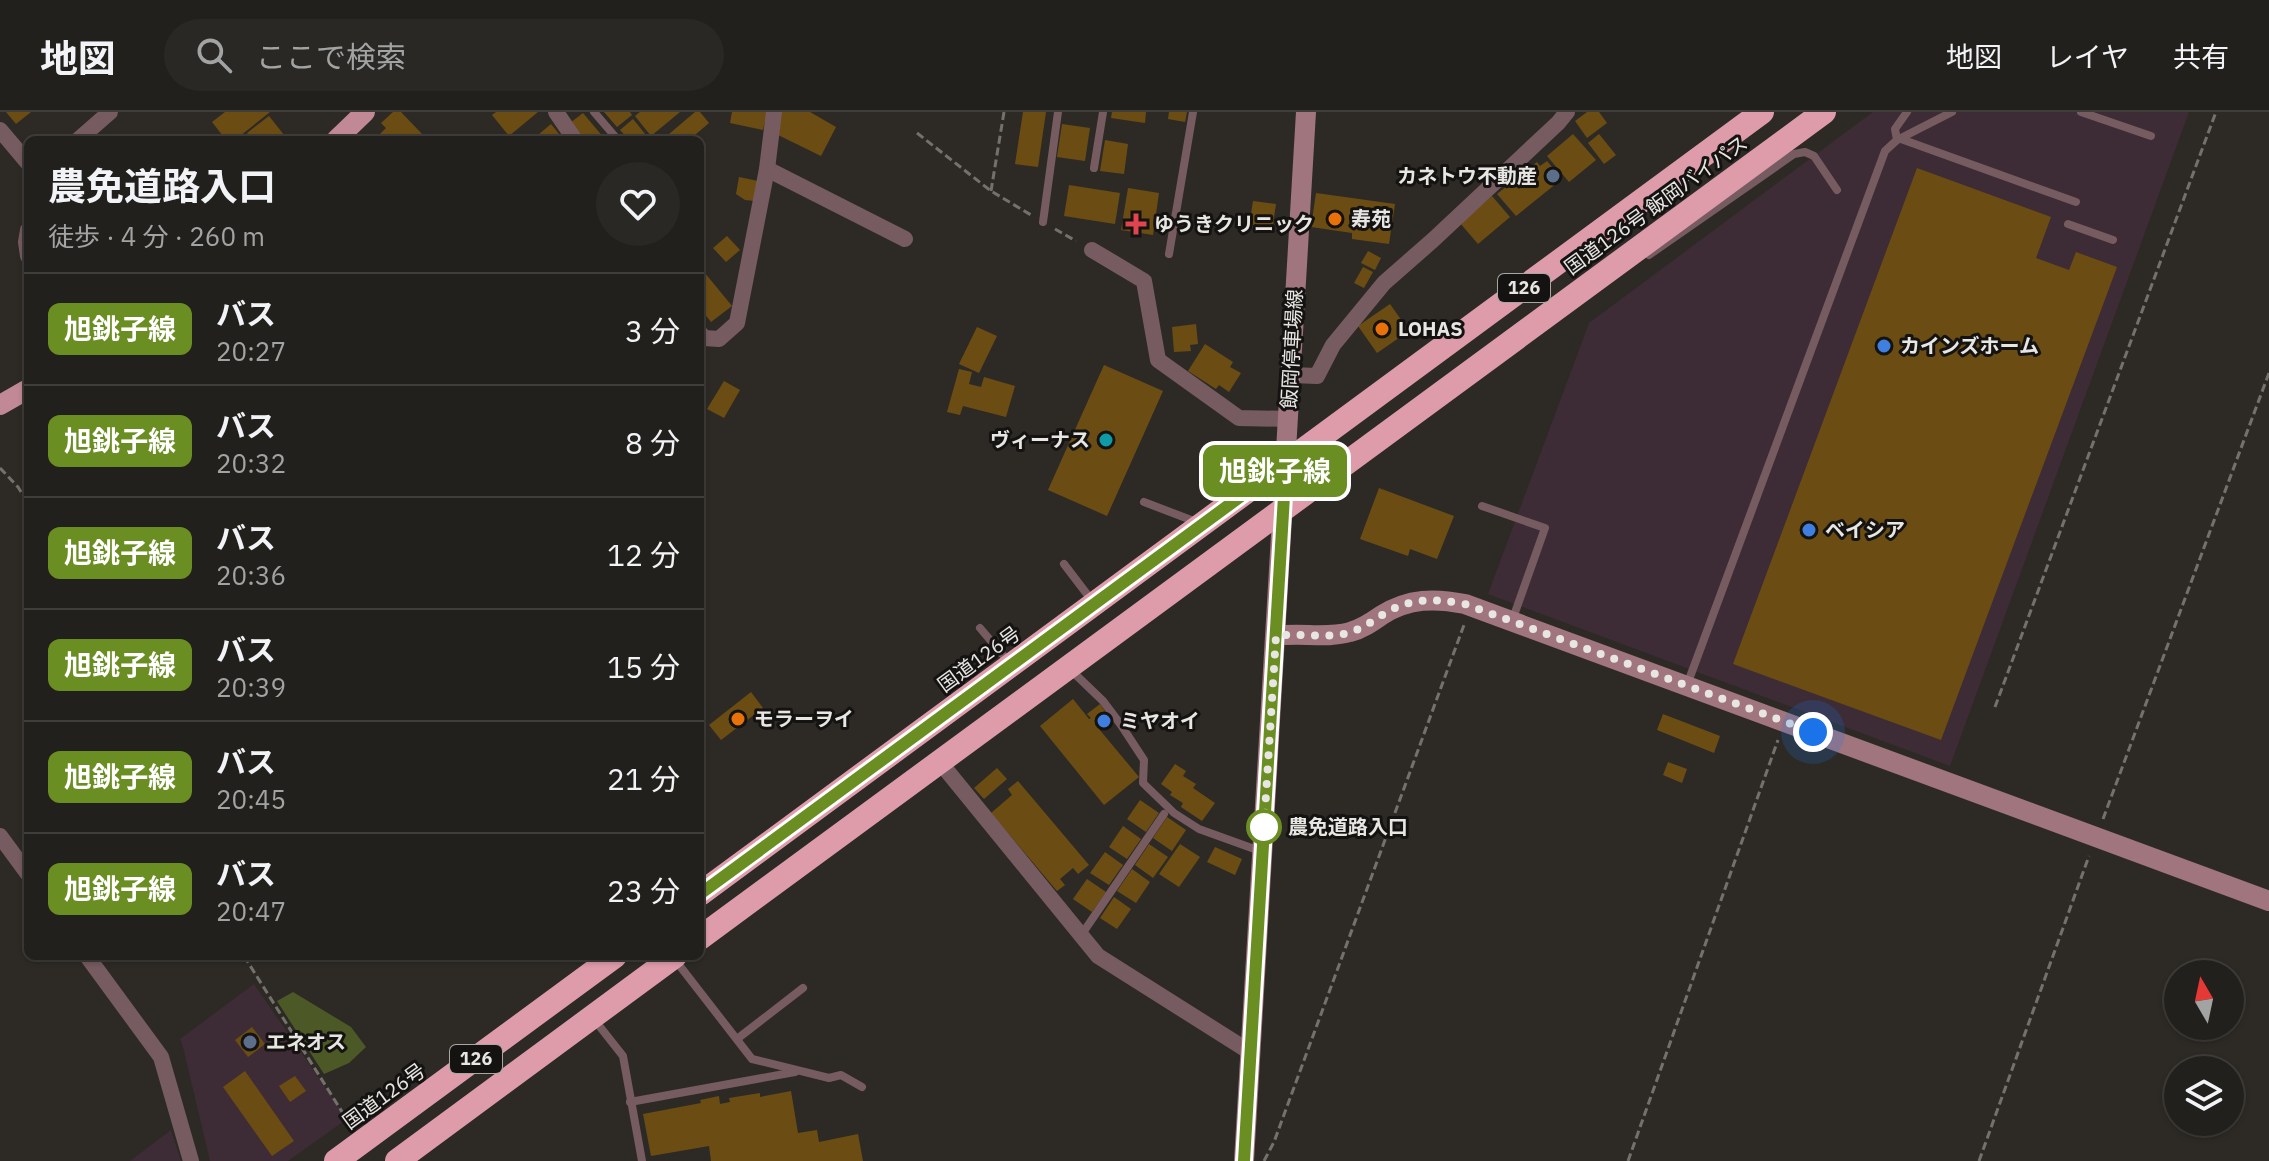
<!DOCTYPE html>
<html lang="ja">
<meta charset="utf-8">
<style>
:root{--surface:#22201c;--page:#2a2825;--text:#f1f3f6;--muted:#a2a3a3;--line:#3f3e3b}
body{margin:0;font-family:"IBM Plex Sans","Noto Sans JP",sans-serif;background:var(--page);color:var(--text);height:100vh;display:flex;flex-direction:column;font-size:30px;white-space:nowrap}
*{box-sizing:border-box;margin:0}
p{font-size:26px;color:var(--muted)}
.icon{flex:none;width:44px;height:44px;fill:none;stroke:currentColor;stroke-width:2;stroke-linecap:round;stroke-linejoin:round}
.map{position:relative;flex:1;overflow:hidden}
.panel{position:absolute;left:24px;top:24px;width:680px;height:824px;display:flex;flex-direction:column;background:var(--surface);border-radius:12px;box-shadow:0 2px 6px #0004,0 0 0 2px var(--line)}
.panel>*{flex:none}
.badge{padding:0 16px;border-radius:12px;font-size:28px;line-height:52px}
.needle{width:52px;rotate:351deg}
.fabs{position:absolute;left:2164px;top:848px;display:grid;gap:16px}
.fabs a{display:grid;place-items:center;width:80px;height:80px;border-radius:50%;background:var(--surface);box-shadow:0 2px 6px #0004,0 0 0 2px var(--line);font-size:40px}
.you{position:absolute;width:40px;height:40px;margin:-20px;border:6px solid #fff;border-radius:50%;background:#1a73e8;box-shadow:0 0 0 12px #1a73e833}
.map>.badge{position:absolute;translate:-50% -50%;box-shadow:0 0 0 4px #fff}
.round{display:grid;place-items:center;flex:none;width:84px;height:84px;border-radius:42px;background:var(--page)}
.headline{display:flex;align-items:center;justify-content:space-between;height:136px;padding:0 24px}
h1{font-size:38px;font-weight:700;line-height:60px}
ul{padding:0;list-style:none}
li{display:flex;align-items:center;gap:24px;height:112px;padding:0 24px;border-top:2px solid var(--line)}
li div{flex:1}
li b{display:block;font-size:30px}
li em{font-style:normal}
li .badge{min-width:88px;font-weight:700;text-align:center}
header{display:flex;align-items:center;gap:48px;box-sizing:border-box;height:112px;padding:0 40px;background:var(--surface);border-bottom:2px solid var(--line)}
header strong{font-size:38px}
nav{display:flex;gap:44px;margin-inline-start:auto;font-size:28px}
.search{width:560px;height:72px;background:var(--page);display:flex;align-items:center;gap:20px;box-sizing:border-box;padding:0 28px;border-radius:44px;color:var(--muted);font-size:30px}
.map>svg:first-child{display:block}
.commercial{fill:#3d2c35}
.green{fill:#4c5926}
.building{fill:#6b4d13}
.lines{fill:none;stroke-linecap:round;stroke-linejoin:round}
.path{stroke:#74716d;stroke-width:3;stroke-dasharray:8 4;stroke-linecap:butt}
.lane{stroke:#765b60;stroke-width:8}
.street{stroke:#765b60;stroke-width:16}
.secondary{stroke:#a0757e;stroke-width:20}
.primary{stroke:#c18995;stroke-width:20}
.highway{stroke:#de9baa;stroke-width:24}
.line-casing{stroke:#fff;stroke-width:18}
.line{stroke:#6b8e23;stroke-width:12}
.walk{stroke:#e8e6e3;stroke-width:8;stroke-dasharray:0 14.4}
.service-dot{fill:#5c6f8a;stroke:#141311;stroke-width:3}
.food-dot{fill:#e8710a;stroke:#141311;stroke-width:3}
.health-dot{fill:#e0444e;stroke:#141311;stroke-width:3}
.shop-dot{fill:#3f7fe0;stroke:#141311;stroke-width:3}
.culture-dot{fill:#0f9aa8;stroke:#141311;stroke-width:3}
.stop-dot{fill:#fff;stroke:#6b8e23;stroke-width:4}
.labels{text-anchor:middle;stroke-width:6;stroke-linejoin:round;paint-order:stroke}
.shield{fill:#141311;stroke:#a8a7a4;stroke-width:2}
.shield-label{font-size:18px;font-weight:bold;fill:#e8e6e3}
.poi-label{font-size:20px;font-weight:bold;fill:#e8e6e3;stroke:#141311;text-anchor:start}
.street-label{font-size:20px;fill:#e8e6e3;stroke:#141311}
.stop-label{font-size:20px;font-weight:bold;fill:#e8e6e3;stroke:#141311;text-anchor:start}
</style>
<header>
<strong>地図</strong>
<div class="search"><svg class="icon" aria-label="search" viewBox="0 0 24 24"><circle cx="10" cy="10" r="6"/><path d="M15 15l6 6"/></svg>ここで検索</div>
<nav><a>地図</a><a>レイヤ</a><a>共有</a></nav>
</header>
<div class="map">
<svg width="2269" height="1049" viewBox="0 0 2269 1049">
<rect width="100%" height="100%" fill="#2d2a25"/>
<g class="commercial">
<path d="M1873 0H2189L1950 654 1488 482 1589 211Z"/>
<path d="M254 872 347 1007 288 1049H210L183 935 180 927Z"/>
<path d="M171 1018 181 1049H130Z"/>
</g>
<path class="green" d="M293 880 351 915 366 935 349 951 324 962 277 889Z"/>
<g class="building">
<path d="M6 0H31L16 12Z"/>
<path d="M225 0H270L235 28H226L212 10Z"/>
<path d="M393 0H401L422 22 415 28H382L378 24 386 16 381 11Z"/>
<path d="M496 0H538L509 24 492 3Z"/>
<path d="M604 0H630L632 3 617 15Z"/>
<path d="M640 0H680L651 24 635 4Z"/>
<path d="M695 0H700L709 11 689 28H662Z"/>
<path d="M732 0H767L763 18 730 11Z"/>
<path d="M779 0H810L836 15 821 44 776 22Z"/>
<path d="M1023 0H1046L1038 55 1015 52Z"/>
<path d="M1112 0H1146L1145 11 1111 6Z"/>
<path d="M1169 0H1187L1185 10 1168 7Z"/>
<path d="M1587 0H1599L1607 11 1587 26 1575 9Z"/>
<path d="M583 1 604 26 601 28H584L570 11Z"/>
<path d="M269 4 288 28H252L247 21Z"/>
<path d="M633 7 650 28H629L620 18Z"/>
<path d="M551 12 564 28H532Z"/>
<path d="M1062 12 1090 16 1085 49 1057 45Z"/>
<path d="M1573 22 1596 48 1569 70 1547 44Z"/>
<path d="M1599 22 1616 43 1604 52 1588 31Z"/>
<path d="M1105 28 1128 32 1124 62 1100 59Z"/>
<path d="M1547 49 1562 67 1516 104 1497 82 1537 50 1540 54Z"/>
<path d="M1917 56 2051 105 2036 146 2069 158 2076 140 2117 155 1941 628 1733 552Z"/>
<path d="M739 65 758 69 755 89 745 88 736 82Z"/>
<path d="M1069 73 1120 81 1115 112 1064 104Z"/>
<path d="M1128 76 1159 81 1153 123 1121 118Z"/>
<path d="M1316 81 1395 92 1389 132 1352 127V121L1311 115Z"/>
<path d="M1492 84 1510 105 1478 132 1460 111Z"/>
<path d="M1253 89 1276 92 1272 119 1249 115Z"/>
<path d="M727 124 740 138 726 150 713 136Z"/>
<path d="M1368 139 1381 146 1375 158 1361 151Z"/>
<path d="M700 155 732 194 711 210 700 196Z"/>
<path d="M1363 155 1373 160 1364 176 1354 171Z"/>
<path d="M1390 192 1409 219 1377 241 1358 214Z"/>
<path d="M1196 212 1198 232 1190 233 1191 239 1174 240 1172 215Z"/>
<path d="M977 215 997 224 979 261 959 252Z"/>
<path d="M1205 232 1233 250 1230 255 1241 261 1229 280 1219 273 1216 277 1188 259Z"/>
<path d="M1104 253 1163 279 1107 404 1048 378Z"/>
<path d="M959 257 972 260 969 272 981 275 984 265 1015 274 1006 305 963 294 960 303 947 300Z"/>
<path d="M724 269 740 278 724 306 707 297Z"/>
<path d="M1379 376 1454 404 1437 447 1410 437 1408 444 1360 427Z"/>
<path d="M751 580 763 596 721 628 709 613Z"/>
<path d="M1073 587 1089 607 1091 606 1087 602 1100 592 1111 608 1099 617 1139 665 1104 693 1040 614Z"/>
<path d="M1663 602 1720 624 1714 641 1657 618Z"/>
<path d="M1668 650 1687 657 1682 671 1663 663Z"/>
<path d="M1175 652 1186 659 1183 664 1196 672 1193 676 1215 691 1202 709 1181 695 1183 691 1170 683 1172 680 1161 672Z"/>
<path d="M997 656 1007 667 984 687 974 676Z"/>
<path d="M1018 669 1089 753 1078 762 1073 756 1060 767 1065 773 1057 779 991 701 1012 683 1008 677Z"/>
<path d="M1140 688 1159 701 1146 720 1127 707Z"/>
<path d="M1167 705 1186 718 1172 739 1153 726Z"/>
<path d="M1123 714 1141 727 1127 747 1109 735Z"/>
<path d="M1149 732 1168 745 1153 766 1135 753Z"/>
<path d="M1180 732 1200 745 1179 775 1159 762Z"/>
<path d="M1215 735 1242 747 1235 763 1207 750Z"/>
<path d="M1105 740 1123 753 1109 773 1090 761Z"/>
<path d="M1132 757 1150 770 1136 791 1117 779Z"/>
<path d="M1087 767 1106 780 1092 800 1073 787Z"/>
<path d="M1114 785 1131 797 1117 817 1100 806Z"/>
<path d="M252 915 265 932 248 945 235 928Z"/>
<path d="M245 959 294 1029 272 1044 223 975Z"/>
<path d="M295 964 306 979 290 990 279 974Z"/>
<path d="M791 979 798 1021 817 1018 819 1030 858 1022 863 1049H711L709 1034 651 1044 643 1002 701 991 700 988 719 984 720 992 730 990 729 986 760 981V985Z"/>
</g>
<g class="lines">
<g class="path">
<path d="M917 21 991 79 1031 103"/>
<path d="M991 79 1004 0"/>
<path d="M1055 117 1076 129"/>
<path d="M0 356 18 375 28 391"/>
<path d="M1995 595 2216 0"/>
<path d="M2103 707 2269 261"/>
<path d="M244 844 351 1014"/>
<path d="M1264 1049 1274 1030 1464 513"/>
<path d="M1628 1049 1778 628"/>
<path d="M1979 1049 2089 744"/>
</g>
<g class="lane">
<path d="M594 0 618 28"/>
<path d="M2081 0 2151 24"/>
<path d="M1901 27 2076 90"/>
<path d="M1897 28 1895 17 1907 0"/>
<path d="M1094 56 1103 0"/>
<path d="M1043 110 1058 0"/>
<path d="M2068 112 2113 128"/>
<path d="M1169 142 1193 0"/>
<path d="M1649 143 1794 42 1805 40 1814 44 1837 78"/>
<path d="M1144 390 1199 411"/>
<path d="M1482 394 1545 416 1512 509"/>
<path d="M1064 452 1093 490"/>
<path d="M980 516 1008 549"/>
<path d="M1069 559 1077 564 1103 589 1121 613 1144 648 1143 671 1174 701 1199 717 1260 739"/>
<path d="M1687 573 1885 39 1897 28 1952 0"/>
<path d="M1082 822 1164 702"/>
<path d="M676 849 752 947 829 966 841 963 862 975"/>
<path d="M593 906 623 944 642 1049"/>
<path d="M737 927 803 876"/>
<path d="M630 990 795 960"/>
</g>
<g class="street">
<path d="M556 0 575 28"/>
<path d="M0 18 28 51"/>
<path d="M78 28 110 0"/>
<path d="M767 57 905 127"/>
<path d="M28 118 26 130 28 144"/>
<path d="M1092 138 1144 169 1158 248 1239 306 1289 307"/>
<path d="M700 221 704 226 719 227 737 211 767 57 774 0"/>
<path d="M1291 263 1317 264 1333 233 1384 171 1433 128 1558 11 1567 0"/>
<path d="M939 649 1098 844 1250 940"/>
<path d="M0 724 28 762"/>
<path d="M87 844 161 945 191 1049"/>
</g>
<g class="secondary">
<path d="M1276 524C1300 520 1326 527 1350 520 1362 517 1372 510 1382 503 1409 486 1435 486 1465 492L2269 789"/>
<path d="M1244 1049 1306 0"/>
</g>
<g class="primary">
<path d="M336 28 365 0"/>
<path d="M0 293 28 277"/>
</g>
<g class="highway">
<path d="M700 782 1762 0"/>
<path d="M700 826 1824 0"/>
<path d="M336 1049 615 844"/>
<path d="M397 1049 675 844"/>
</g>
</g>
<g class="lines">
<g class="line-casing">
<path id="line" d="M700 782 1286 351 1244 1049"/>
</g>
<use href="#line" class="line"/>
<path class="walk" d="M1264 715 1276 524C1298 521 1321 526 1344 522 1358 519 1370 511 1382 503 1409 486 1435 486 1465 492L1813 620"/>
</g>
<g class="service-dot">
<circle cx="1553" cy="64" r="8"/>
<circle cx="250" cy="930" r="8"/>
</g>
<g class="food-dot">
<circle cx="1335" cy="107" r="8"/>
<circle cx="1382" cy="217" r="8"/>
<circle cx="738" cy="607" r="8"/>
</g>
<path class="health-dot" d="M1132 100h8v8h8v8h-8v8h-8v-8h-8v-8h8z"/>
<g class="shop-dot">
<circle cx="1884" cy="234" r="8"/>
<circle cx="1809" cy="418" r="8"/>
<circle cx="1104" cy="609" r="8"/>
</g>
<circle class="culture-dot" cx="1106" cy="328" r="8"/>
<circle class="stop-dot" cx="1264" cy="715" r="16"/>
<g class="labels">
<g class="shield">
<rect x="1498" y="162" width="52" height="28" rx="6"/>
<rect x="450" y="933" width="52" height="28" rx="6"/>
</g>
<g class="shield-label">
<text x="1524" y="182">126</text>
<text x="476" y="953">126</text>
</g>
<g class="poi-label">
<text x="1537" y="71" text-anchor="end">カネトウ不動産</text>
<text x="1351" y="114">寿苑</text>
<text x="1154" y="119">ゆうきクリニック</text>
<text x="1398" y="224">LOHAS</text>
<text x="1900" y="241">カインズホーム</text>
<text x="1090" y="335" text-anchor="end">ヴィーナス</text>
<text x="1825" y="425">ベイシア</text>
<text x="754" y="614">モラーヲイ</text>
<text x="1120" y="616">ミヤオイ</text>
<text x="266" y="937">エネオス</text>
</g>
<g class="street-label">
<text transform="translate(1656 93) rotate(-36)" y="7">国道126号 飯岡バイパス</text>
<text transform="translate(1292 237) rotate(-87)" y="7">飯岡停車場線</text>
<text transform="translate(979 547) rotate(-36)" y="7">国道126号</text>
<text transform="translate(384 984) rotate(-36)" y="7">国道126号</text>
</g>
<g class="stop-label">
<text x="1288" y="722">農免道路入口</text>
</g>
</g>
</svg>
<div class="fabs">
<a><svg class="needle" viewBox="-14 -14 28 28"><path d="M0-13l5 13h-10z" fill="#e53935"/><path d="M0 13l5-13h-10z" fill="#a2a3a3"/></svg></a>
<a><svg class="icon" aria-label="layers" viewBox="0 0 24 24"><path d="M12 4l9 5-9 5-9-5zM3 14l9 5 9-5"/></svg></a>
</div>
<div class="you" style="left:1813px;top:620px"></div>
<b class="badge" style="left:1275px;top:359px;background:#6b8e23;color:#fff">旭銚子線</b>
<section class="panel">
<div class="headline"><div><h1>農免道路入口</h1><p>徒歩 · 4 分 · 260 m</p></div><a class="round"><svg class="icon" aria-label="heart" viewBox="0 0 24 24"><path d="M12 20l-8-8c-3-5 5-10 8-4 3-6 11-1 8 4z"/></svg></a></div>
<ul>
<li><span class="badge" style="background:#6b8e23;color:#fff">旭銚子線</span><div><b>バス</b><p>20:27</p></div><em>3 分</em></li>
<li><span class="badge" style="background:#6b8e23;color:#fff">旭銚子線</span><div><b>バス</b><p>20:32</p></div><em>8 分</em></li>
<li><span class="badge" style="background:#6b8e23;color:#fff">旭銚子線</span><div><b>バス</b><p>20:36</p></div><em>12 分</em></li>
<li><span class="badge" style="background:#6b8e23;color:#fff">旭銚子線</span><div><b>バス</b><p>20:39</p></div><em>15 分</em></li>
<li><span class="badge" style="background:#6b8e23;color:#fff">旭銚子線</span><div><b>バス</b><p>20:45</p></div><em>21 分</em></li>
<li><span class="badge" style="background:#6b8e23;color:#fff">旭銚子線</span><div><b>バス</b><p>20:47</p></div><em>23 分</em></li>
</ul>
</section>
</div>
